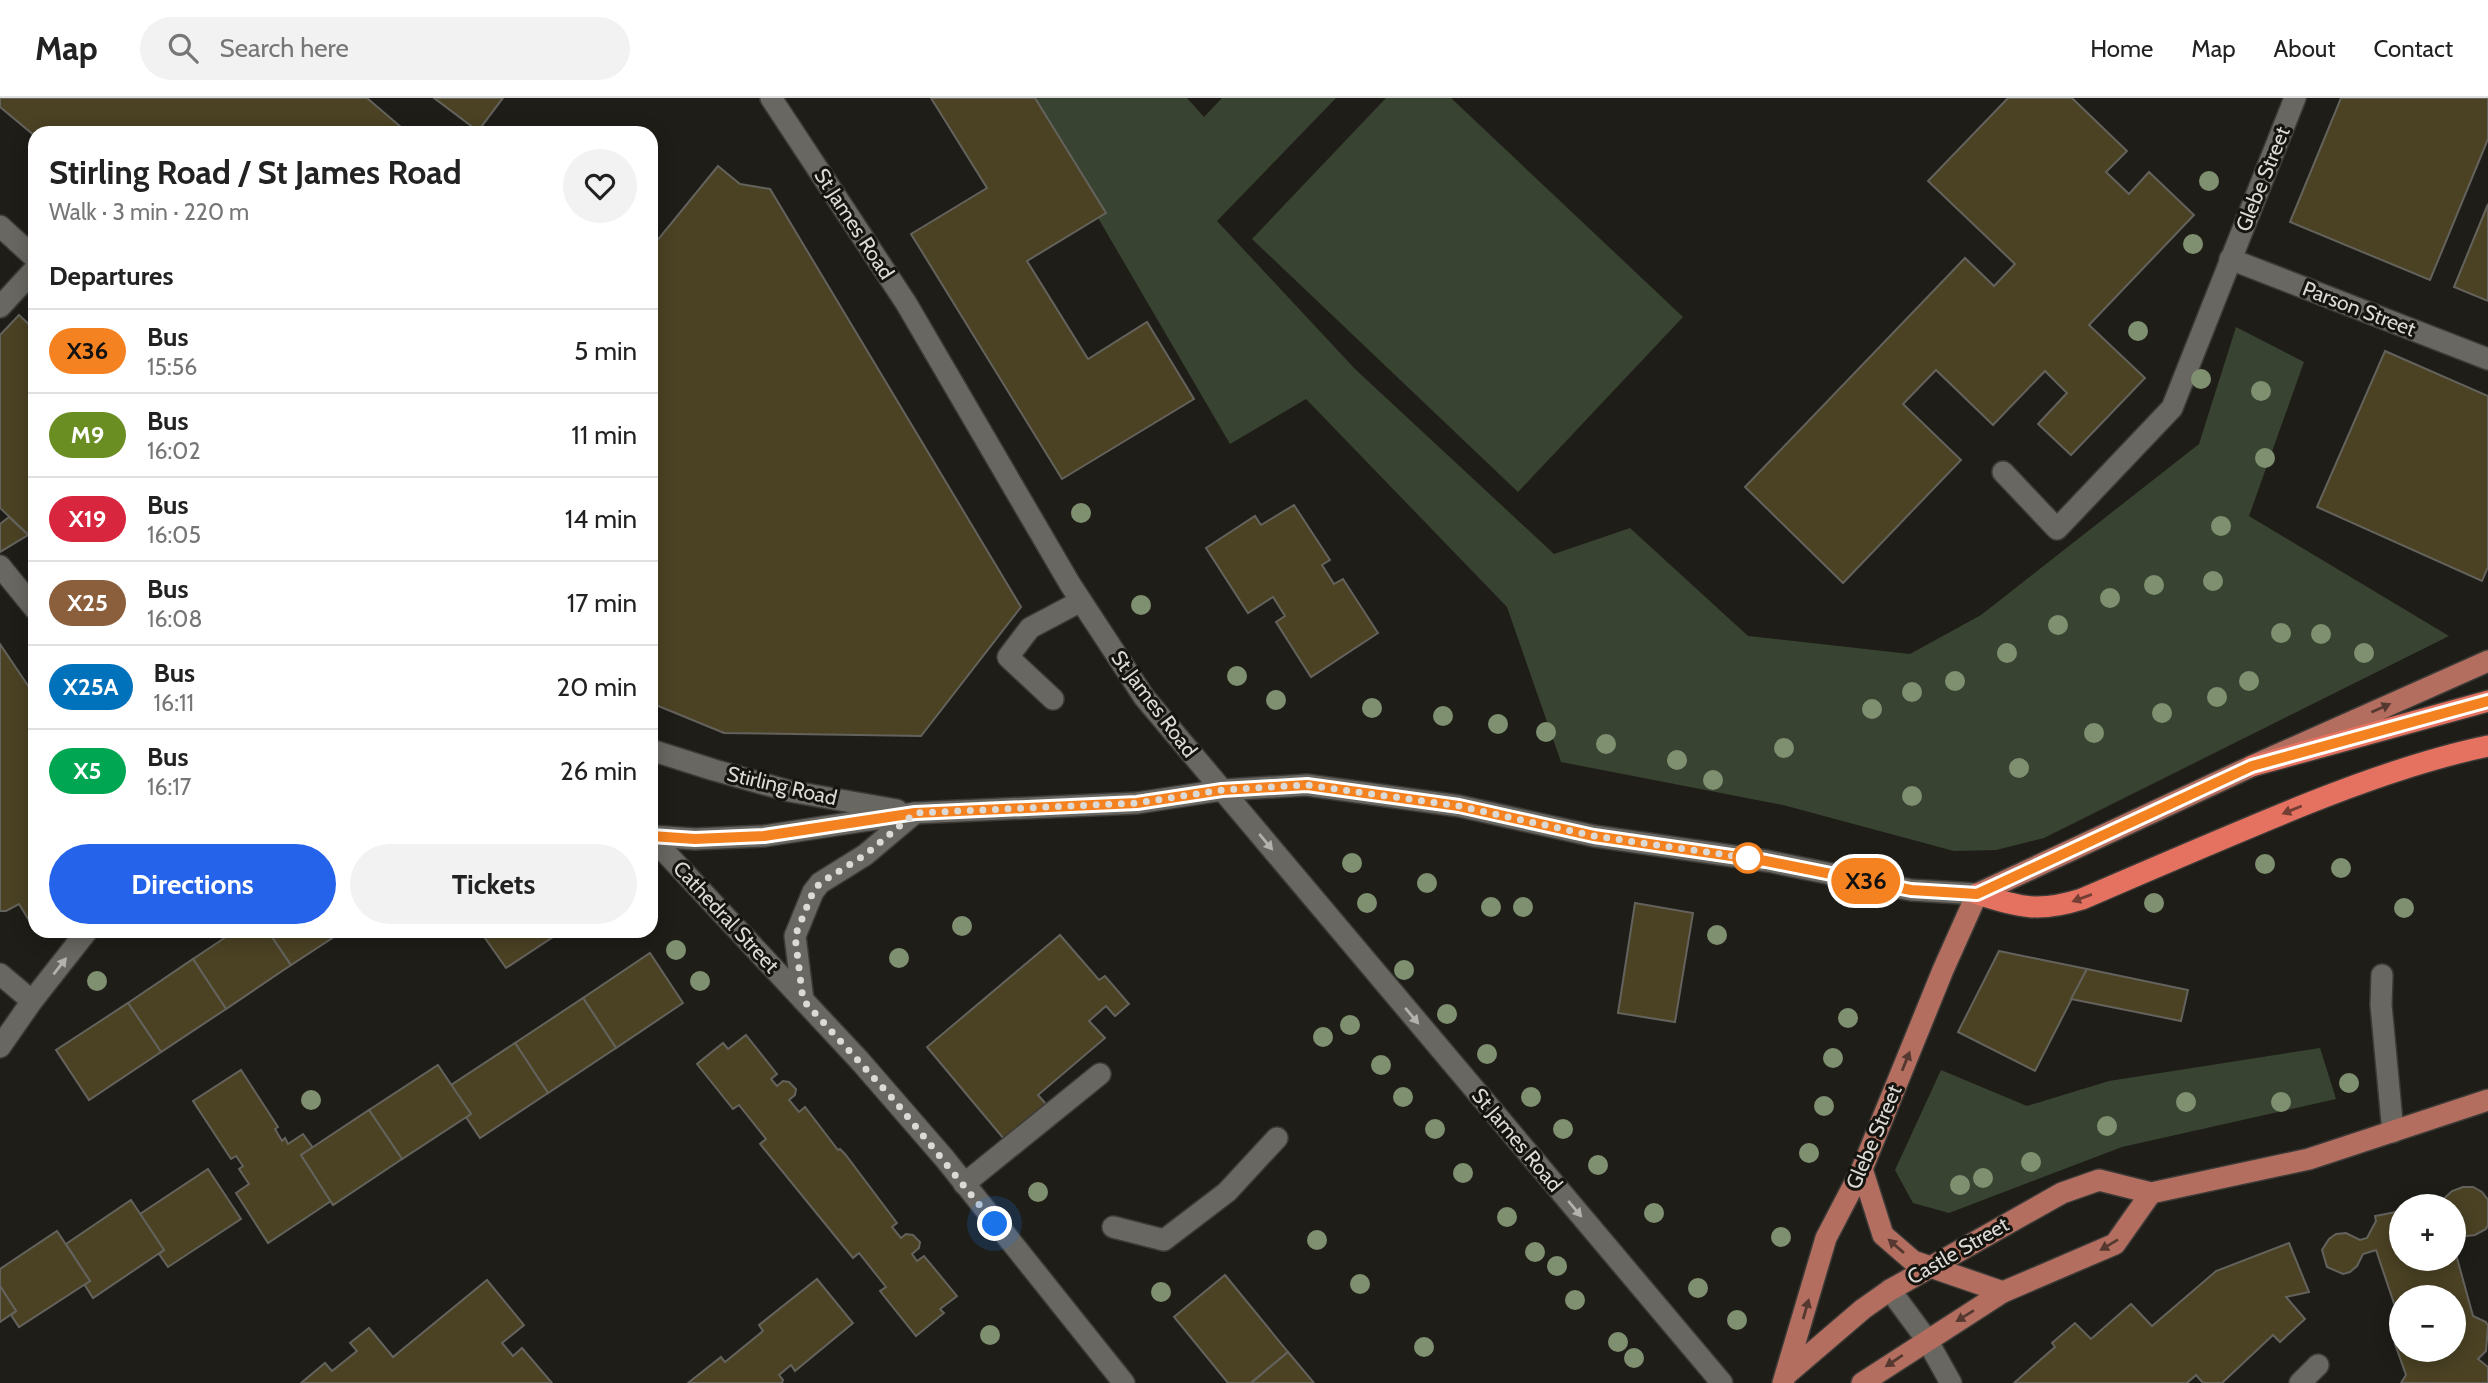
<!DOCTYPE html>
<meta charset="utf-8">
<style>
:root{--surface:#fff;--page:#f2f2f2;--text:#222;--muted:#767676;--line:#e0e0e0;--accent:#2563eb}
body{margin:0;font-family:Cabin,sans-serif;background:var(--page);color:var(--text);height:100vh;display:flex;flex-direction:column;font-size:26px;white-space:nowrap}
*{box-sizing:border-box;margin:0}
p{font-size:23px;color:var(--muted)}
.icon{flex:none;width:38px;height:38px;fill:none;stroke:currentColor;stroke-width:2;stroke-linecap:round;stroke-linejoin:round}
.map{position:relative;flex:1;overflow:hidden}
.side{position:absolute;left:28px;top:28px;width:630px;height:812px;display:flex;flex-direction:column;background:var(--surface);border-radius:21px;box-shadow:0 4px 18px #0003}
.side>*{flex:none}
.badge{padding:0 14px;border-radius:23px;font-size:24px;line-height:46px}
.tools{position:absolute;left:2389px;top:1096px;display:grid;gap:14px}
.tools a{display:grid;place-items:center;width:77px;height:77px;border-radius:50%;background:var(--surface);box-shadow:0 4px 18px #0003;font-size:35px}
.you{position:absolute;width:35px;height:35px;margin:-18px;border:5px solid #fff;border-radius:50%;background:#1a73e8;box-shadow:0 0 0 10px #1a73e833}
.map>.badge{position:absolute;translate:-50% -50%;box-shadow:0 0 0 4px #fff}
h2{padding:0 21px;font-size:26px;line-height:63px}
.round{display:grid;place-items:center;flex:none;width:74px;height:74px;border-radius:37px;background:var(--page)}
.head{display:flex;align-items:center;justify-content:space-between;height:119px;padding:0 21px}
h1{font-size:33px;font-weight:800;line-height:52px}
.cta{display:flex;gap:14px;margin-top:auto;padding:14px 21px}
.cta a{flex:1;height:80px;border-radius:42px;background:var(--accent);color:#fff;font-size:28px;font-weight:800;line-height:80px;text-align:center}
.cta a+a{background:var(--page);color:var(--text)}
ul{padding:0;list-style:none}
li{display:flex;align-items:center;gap:21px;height:84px;padding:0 21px;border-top:2px solid var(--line)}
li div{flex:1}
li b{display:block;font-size:26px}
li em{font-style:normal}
li .badge{min-width:77px;font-weight:700;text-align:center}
header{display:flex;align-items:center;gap:42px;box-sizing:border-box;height:98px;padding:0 35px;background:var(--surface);border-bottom:2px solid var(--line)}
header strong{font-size:33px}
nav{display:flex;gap:38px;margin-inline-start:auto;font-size:24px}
.search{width:490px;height:63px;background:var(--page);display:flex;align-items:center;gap:18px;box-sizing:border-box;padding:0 24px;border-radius:38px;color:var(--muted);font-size:26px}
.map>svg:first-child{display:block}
.green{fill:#384431}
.building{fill:#4b4224;stroke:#64625c;stroke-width:2}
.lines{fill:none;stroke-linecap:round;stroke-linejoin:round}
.minor-casing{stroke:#3b3a36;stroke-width:24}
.major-casing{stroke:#3b3a36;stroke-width:24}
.highway-casing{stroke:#3b3a36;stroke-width:24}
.minor{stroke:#696761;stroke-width:21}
.major{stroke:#b36e60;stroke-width:21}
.highway{stroke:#e57260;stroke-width:21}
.tree{fill:#7f9071}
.oneway{fill:#55382f}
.oneway2{fill:#733e33}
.oneway3{fill:#b3b2ad}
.line-casing{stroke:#fff;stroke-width:16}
.line{stroke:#f58220;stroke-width:10}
.walk{stroke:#dbdad6;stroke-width:7;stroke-dasharray:0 12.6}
.stop-dot{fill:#fff;stroke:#f58220;stroke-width:3.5}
.labels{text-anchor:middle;stroke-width:6;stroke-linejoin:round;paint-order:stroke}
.street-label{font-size:21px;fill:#dbdad6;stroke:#16140f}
</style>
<header>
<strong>Map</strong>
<div class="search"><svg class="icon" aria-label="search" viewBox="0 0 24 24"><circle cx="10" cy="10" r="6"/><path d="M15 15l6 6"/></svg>Search here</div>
<nav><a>Home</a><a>Map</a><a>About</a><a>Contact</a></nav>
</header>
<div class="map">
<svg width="2488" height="1285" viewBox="0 0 2488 1285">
<rect width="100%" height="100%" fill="#1f1d18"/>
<g class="green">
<path d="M1028 0H1187L1204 19 1222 0H1336L1217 123 1355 271 1554 456 1630 430 1748 538 1910 556 1981 517 2199 346 2236 229 2304 264 2249 418 2449 538 2044 740 1996 752 1954 753 1783 707 1561 664 1507 509 1306 301 1230 346Z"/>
<path d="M1386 0H1451L1683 219 1518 394 1252 141Z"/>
<path d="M2320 950 2336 1001 2122 1049 1949 1115 1913 1105 1895 1072 1941 972 2027 1008 2109 983Z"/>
</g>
<g class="building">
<path d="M0 0H367L401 29 396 35H35V38L0 9Z"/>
<path d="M434 0H503L478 33Z"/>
<path d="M931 0H1035L1106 115 1027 163 1088 261 1147 224 1194 301 1062 381 911 136 987 90Z"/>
<path d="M2008 0H2072L2127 53 2106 74 2129 96 2149 74 2194 117 2089 227 2145 280 2071 357 2038 326 2067 295 2045 273 1993 327 1936 272 1903 306 1961 362 1843 485 1745 389 1965 160 1994 188 2015 166 1928 83Z"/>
<path d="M2341 0H2488V41L2430 182 2290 124Z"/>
<path d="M718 68 740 86 770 91 1021 509 921 638 724 635 651 605V150Z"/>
<path d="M2488 106V203L2454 189Z"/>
<path d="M19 217 35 232V443L0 410V237Z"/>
<path d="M2385 253 2488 298V469L2482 483 2317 409Z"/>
<path d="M1294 407 1330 462 1322 467 1334 486 1343 481 1378 535 1311 579 1276 524 1285 518 1273 499 1248 515 1206 450 1255 418 1261 427Z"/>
<path d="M9 419 28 437 0 454V426Z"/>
<path d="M0 546 35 598V832L19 806 6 813H0Z"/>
<path d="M1635 805 1693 815 1675 924 1618 915Z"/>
<path d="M235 833H268L291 867 226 911 193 861Z"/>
<path d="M268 833H343L291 867Z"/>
<path d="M480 833H553L556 837 506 870Z"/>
<path d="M1060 837 1099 882 1105 878 1129 906 1115 918 1106 908 1089 923 1105 940 1038 997 1046 1006 1004 1041 927 949Z"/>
<path d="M1999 853 2087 871 2035 973 1958 934Z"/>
<path d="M650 855 683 905 616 950 583 900Z"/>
<path d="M193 861 226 911 161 954 128 905Z"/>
<path d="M2087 871 2188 892 2181 923 2071 901Z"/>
<path d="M583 900 616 950 548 995 515 945Z"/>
<path d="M128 905 161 954 89 1002 56 952Z"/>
<path d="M746 937 777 976 771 981 777 988 783 983 789 984 796 991 795 997 789 1002 799 1014 805 1009 838 1052 840 1051 845 1056 897 1125 892 1129 901 1140 906 1136 913 1137 920 1144 919 1150 912 1156 917 1163 924 1158 957 1198 940 1211 944 1215 916 1238 880 1193 886 1189 859 1155 853 1160 760 1046 766 1041 739 1007 733 1011 697 966 723 945 728 951Z"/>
<path d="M515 945 548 995 480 1040 466 1019 471 1016 451 987Z"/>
<path d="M438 967 471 1016 402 1061 369 1012Z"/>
<path d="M241 972 278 1029 275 1031 282 1043 285 1040 288 1046 303 1036 313 1050 301 1057 331 1103 268 1145 236 1095 249 1086 239 1071 243 1068 236 1058 231 1061 193 1003Z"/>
<path d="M369 1012 402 1061 333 1107 301 1057Z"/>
<path d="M208 1071 241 1121 168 1169 159 1156 164 1152 140 1116Z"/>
<path d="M2463 1089H2473L2482 1094 2488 1102V1127L2486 1131 2475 1137 2459 1139 2454 1135V1108H2428L2438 1106 2452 1093Z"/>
<path d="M131 1102 164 1152 93 1200 84 1186 90 1183 66 1146Z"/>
<path d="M2401 1113V1160H2454V1149L2473 1218 2486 1224 2488 1228 2486 1253 2478 1261 2488 1269V1285H2401L2406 1277 2395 1246 2401 1245V1251H2454V1199H2401V1226L2376 1152 2363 1156 2357 1168 2350 1174 2343 1176 2327 1169 2322 1152 2329 1141 2336 1136 2346 1135 2360 1142 2367 1140 2376 1123 2375 1118Z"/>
<path d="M57 1133 90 1183 19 1229 11 1217 16 1213 0 1188V1171Z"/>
<path d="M2289 1145 2309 1194 2286 1199 2305 1221 2280 1244 2273 1237 2222 1285H2203L2196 1277 2187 1285H2014L2055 1249 2052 1245 2075 1225 2091 1241 2131 1206 2152 1228 2216 1173Z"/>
<path d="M1225 1177 1288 1254 1251 1285H1228L1174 1219Z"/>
<path d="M817 1181 853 1225 795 1273 791 1267 779 1277 783 1282 782 1285H688L721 1259 725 1264 763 1233 759 1227Z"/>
<path d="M487 1182 524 1227 502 1245 513 1258 522 1250 552 1285H301L325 1265 332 1273 357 1253 350 1245 369 1230 393 1259Z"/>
<path d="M0 1188 16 1213 0 1224Z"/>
<path d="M1288 1254 1314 1285H1251Z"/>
</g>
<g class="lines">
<g class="minor-casing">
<g id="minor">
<path d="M771 0 906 205 1070 486 1144 599 1722 1285"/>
<path d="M0 128 35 160"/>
<path d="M2230 161 2488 261"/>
<path d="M0 209 35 171"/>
<path d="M2003 374 2057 431 2172 310 2295 0"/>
<path d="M0 468 35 511"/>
<path d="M1053 601 1008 559 1030 530 1081 503"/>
<path d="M651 652 714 672 789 693 897 712"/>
<path d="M651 738 695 741 764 738 915 715 1137 705 1222 692 1307 687 1459 708 1594 738 1767 763 1911 792 1977 796"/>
<path d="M651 739 860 963 945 1061 1124 1285"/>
<path d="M0 876 32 903"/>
<path d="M2382 877 2381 907 2393 1034"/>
<path d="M803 902 795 838 813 794 820 785 865 757 915 715"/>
<path d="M0 949 32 903 87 833"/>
<path d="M964 1086 1100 976"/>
<path d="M1113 1129 1164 1142 1227 1094 1277 1040"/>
<path d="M1890 1192 1927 1242 1951 1285"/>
<path d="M2300 1285 2318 1267"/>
</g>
</g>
<g class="major-casing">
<g id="major">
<path d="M1862 1071 1883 1137 1913 1163 2003 1194"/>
<path d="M1787 1276 1863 1211 1890 1192 2062 1095 2099 1082 2151 1095 2309 1061 2488 1002"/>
<path d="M1783 1285 1826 1140 1862 1071 1943 872 1977 796 2252 668 2488 563"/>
<path d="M1862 1285 2003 1194 2115 1146 2151 1095"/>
</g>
</g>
<g class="highway-casing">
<g id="highway">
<path d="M2252 668 2488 603"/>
<path d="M1977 796C2020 809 2038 815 2082 801 2156 769 2230 737 2304 707 2364 683 2425 661 2488 648"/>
</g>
</g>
<use href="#minor" class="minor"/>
<use href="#major" class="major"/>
<use href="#highway" class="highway"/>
</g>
<g class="tree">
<circle cx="2209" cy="83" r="10"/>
<circle cx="2193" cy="146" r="10"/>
<circle cx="2138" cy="233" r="10"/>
<circle cx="2201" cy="281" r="10"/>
<circle cx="2261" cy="293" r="10"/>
<circle cx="2265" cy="360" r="10"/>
<circle cx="1081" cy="415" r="10"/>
<circle cx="2221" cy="428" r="10"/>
<circle cx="2213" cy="483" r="10"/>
<circle cx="2154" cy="487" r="10"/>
<circle cx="2110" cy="500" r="10"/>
<circle cx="1141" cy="507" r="10"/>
<circle cx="2058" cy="527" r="10"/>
<circle cx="2281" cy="535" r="10"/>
<circle cx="2321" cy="536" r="10"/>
<circle cx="2007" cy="555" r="10"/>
<circle cx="2364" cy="555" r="10"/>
<circle cx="1237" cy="578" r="10"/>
<circle cx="1955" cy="583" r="10"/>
<circle cx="2249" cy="583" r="10"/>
<circle cx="1912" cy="594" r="10"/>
<circle cx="2217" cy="599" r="10"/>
<circle cx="1276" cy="602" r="10"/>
<circle cx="1372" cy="610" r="10"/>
<circle cx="1872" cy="611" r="10"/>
<circle cx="2162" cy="615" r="10"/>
<circle cx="1443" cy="618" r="10"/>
<circle cx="1498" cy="626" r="10"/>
<circle cx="1546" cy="634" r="10"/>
<circle cx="2094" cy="635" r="10"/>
<circle cx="1606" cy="646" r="10"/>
<circle cx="1784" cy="650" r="10"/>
<circle cx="1677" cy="662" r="10"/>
<circle cx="2019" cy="670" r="10"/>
<circle cx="1713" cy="682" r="10"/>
<circle cx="1912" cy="698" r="10"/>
<circle cx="1352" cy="765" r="10"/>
<circle cx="2265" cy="766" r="10"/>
<circle cx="2341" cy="770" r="10"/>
<circle cx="1427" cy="785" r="10"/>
<circle cx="1367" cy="805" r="10"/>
<circle cx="2154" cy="805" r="10"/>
<circle cx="1491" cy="809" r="10"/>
<circle cx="1523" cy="809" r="10"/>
<circle cx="2404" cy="810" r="10"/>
<circle cx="962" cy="828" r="10"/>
<circle cx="1717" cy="837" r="10"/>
<circle cx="676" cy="852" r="10"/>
<circle cx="899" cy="860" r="10"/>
<circle cx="1404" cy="872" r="10"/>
<circle cx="97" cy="883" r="10"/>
<circle cx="700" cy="883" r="10"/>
<circle cx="1447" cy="916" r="10"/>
<circle cx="1848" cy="920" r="10"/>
<circle cx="1350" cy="927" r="10"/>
<circle cx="1323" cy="939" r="10"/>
<circle cx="1487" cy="956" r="10"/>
<circle cx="1833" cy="960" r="10"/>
<circle cx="1381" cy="967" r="10"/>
<circle cx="2349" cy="985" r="10"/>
<circle cx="1403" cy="999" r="10"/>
<circle cx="1531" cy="999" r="10"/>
<circle cx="311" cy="1002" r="10"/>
<circle cx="2186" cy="1004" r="10"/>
<circle cx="2281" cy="1004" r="10"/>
<circle cx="1824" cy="1008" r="10"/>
<circle cx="2107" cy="1028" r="10"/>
<circle cx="1435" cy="1031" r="10"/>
<circle cx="1563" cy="1031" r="10"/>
<circle cx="1809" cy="1055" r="10"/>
<circle cx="2031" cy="1064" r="10"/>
<circle cx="1598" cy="1067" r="10"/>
<circle cx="1463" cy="1075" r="10"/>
<circle cx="1983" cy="1080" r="10"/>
<circle cx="1960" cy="1087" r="10"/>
<circle cx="1038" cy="1094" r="10"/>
<circle cx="1654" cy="1115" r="10"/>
<circle cx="1507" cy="1119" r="10"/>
<circle cx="1781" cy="1139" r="10"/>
<circle cx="1317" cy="1142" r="10"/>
<circle cx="1535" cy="1154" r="10"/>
<circle cx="1557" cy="1168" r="10"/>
<circle cx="1360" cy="1186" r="10"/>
<circle cx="1698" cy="1190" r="10"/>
<circle cx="1161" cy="1194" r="10"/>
<circle cx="1575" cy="1202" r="10"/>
<circle cx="1737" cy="1222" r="10"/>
<circle cx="990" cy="1237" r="10"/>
<circle cx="1618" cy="1244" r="10"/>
<circle cx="1424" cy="1249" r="10"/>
<circle cx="1634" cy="1260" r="10"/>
</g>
<defs><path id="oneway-solid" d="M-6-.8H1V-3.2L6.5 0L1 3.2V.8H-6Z" transform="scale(1.75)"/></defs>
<g class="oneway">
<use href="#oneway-solid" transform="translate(2381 610) rotate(-24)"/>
<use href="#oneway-solid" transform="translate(1906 963) rotate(-68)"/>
<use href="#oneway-solid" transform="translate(2109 1147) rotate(149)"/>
<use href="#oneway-solid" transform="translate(1896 1148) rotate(-139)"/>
<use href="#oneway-solid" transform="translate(1806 1211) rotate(-74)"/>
<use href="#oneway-solid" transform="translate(1965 1218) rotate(148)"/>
<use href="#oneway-solid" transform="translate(1894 1263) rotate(146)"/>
</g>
<g class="oneway2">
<use href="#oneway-solid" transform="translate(2292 712) rotate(158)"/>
<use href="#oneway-solid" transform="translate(2082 800) rotate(160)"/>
</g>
<g class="oneway3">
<use href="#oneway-solid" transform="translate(1266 744) rotate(50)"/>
<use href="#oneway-solid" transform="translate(60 868) rotate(-52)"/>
<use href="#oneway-solid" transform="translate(1412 918) rotate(50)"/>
<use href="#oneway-solid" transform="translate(1575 1111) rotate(50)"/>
</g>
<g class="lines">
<g class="line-casing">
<path id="line" d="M651 738 695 741 764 738 915 715 1137 705 1222 692 1307 687 1459 708 1594 738 1766 763 1911 792 1977 796 2252 668 2488 603"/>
</g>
<use href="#line" class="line"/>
<path class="walk" d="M995 1126 894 1002 803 902 795 838 813 794 820 785 865 757 915 715 1137 705 1222 692 1307 687 1459 708 1594 738 1748 760"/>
</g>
<circle class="stop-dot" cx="1748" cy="760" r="14"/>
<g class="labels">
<g class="street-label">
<text transform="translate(2263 81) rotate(-68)" y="7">Glebe Street</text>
<text transform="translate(854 126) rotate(57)" y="7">St James Road</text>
<text transform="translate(2359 211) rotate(21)" y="7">Parson Street</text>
<text transform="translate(1154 606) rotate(53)" y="7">St James Road</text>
<text transform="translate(782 688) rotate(13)" y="7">Stirling Road</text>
<text transform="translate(726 819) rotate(47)" y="7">Cathedral Street</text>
<text transform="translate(1874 1039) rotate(-67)" y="7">Glebe Street</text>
<text transform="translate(1517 1042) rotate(50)" y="7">St James Road</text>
<text transform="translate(1958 1153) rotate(-30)" y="7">Castle Street</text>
</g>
</g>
</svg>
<div class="tools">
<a>+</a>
<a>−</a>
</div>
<div class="you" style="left:995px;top:1126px"></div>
<b class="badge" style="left:1866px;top:783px;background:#f58220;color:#111">X36</b>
<section class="side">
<div class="head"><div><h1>Stirling Road / St James Road</h1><p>Walk · 3 min · 220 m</p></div><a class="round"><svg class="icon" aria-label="heart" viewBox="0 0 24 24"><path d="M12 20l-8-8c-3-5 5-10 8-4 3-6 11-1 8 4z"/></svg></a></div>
<h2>Departures</h2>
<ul>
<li><span class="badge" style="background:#f58220;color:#111">X36</span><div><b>Bus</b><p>15:56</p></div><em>5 min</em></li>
<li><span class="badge" style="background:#6b8e23;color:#fff">M9</span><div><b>Bus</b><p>16:02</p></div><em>11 min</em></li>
<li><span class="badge" style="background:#d7263d;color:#fff">X19</span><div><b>Bus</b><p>16:05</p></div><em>14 min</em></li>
<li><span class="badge" style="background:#8b5e3c;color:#fff">X25</span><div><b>Bus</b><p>16:08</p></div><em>17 min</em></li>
<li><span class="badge" style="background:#0072bc;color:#fff">X25A</span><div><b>Bus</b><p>16:11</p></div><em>20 min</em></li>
<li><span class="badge" style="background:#00a651;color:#fff">X5</span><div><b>Bus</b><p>16:17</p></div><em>26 min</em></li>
</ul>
<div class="cta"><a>Directions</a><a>Tickets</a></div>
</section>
</div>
